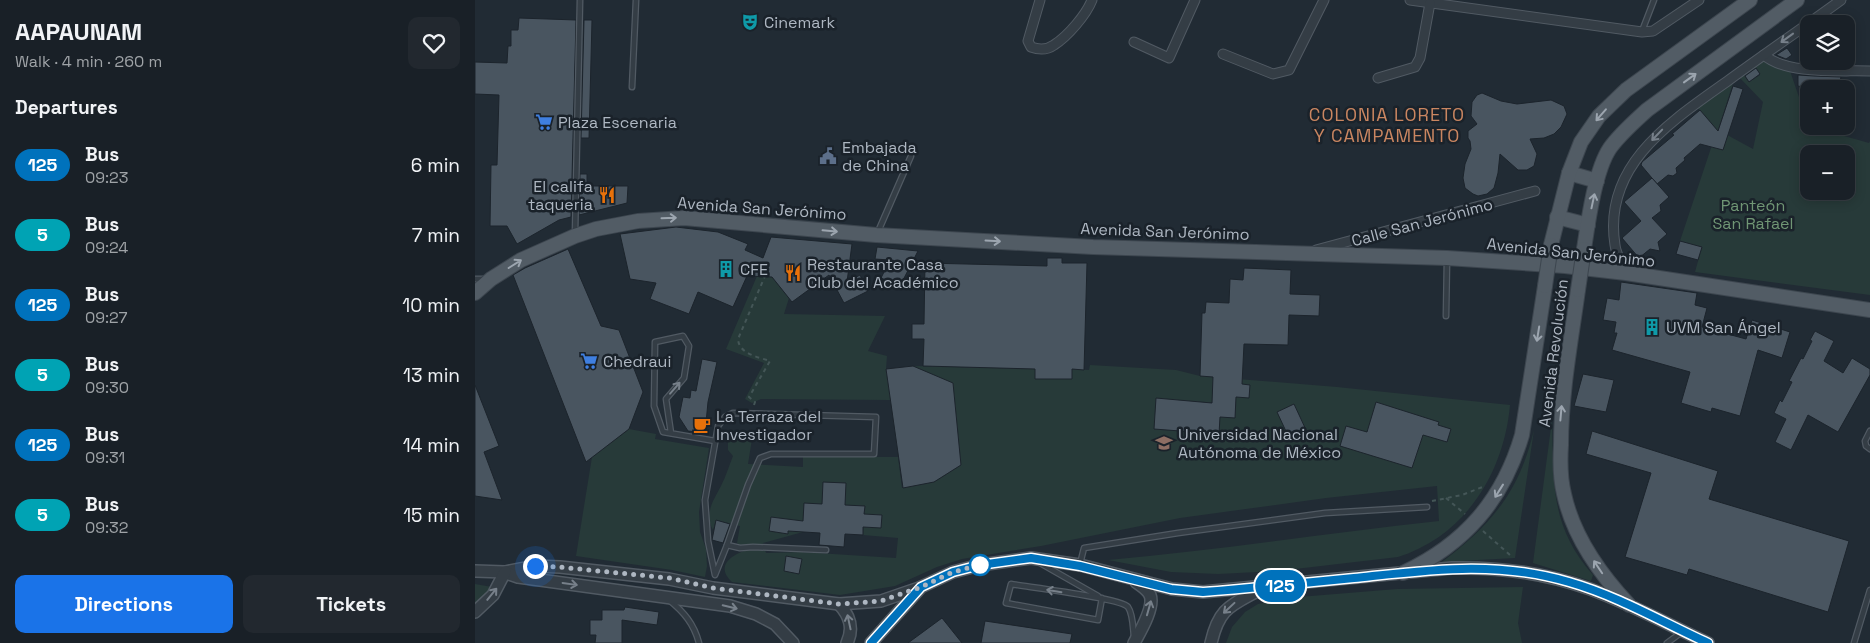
<!DOCTYPE html>
<meta charset="utf-8">
<style>
:root{--surface:#192027;--page:#22282f;--text:#f1f3f6;--muted:#9fa3a7;--line:#373e44;--accent:#1a73e8}
body{margin:0;font-family:"Space Grotesk",sans-serif;background:var(--page);color:var(--text);height:100vh;display:flex;flex-direction:column;font-size:19px;white-space:nowrap}
*{box-sizing:border-box;margin:0}
p{font-size:16px;color:var(--muted)}
.icon{flex:none;width:28px;height:28px;fill:none;stroke:currentColor;stroke-width:2;stroke-linecap:round;stroke-linejoin:round}
.map{position:relative;flex:1;overflow:hidden}
.details{display:flex;flex-direction:column;background:var(--surface);width:475px}
.details>*{flex:none}
.badge{padding:0 10px;border-radius:16px;font-size:18px;line-height:32px}
.tools{position:absolute;left:1325px;top:15px;display:grid;gap:10px}
.tools a{display:grid;place-items:center;width:55px;height:55px;border-radius:10px;background:var(--surface);box-shadow:0 2px 12px #0003,0 0 0 1px var(--line);font-size:25px}
.you{position:absolute;width:25px;height:25px;margin:-12px;border:4px solid #fff;border-radius:50%;background:#1a73e8;box-shadow:0 0 0 8px #1a73e833}
.map>.badge{position:absolute;translate:-50% -50%;box-shadow:0 0 0 2px #fff}
h2{padding:0 15px;font-size:19px;line-height:45px}
.round{display:grid;place-items:center;flex:none;width:52px;height:52px;border-radius:10px;background:var(--page)}
.headline{display:flex;align-items:center;justify-content:space-between;height:85px;padding:0 15px}
h1{font-size:24px;font-weight:600;line-height:38px}
.action{display:flex;gap:10px;margin-top:auto;padding:10px 15px}
.action a{flex:1;height:58px;border-radius:10px;background:var(--accent);color:#fff;font-size:20px;font-weight:600;line-height:58px;text-align:center}
.action a+a{background:var(--page);color:var(--text)}
ul{padding:0;list-style:none}
li{display:flex;align-items:center;gap:15px;height:70px;padding:0 15px}
li div{flex:1}
li b{display:block;font-size:19px}
li em{font-style:normal}
li .badge{min-width:55px;font-weight:700;text-align:center}
main{display:flex;flex:1;min-height:0}
.map>svg:first-child{display:block}
.green{fill:#273a39;fill-rule:evenodd}
.building{fill:#495560;stroke:#1c242c}
.lines{fill:none;stroke-linecap:round;stroke-linejoin:round}
.service-casing{stroke:#515a63;stroke-width:7}
.minor-casing{stroke:#515a63;stroke-width:11}
.tertiary-casing{stroke:#515a63;stroke-width:14}
.primary-casing{stroke:#3d464f;stroke-width:16}
.path{stroke:#445657;stroke-width:2;stroke-dasharray:4 4;stroke-linecap:butt}
.service{stroke:#343d45;stroke-width:4.5}
.minor{stroke:#343d45;stroke-width:9}
.tertiary{stroke:#343d45;stroke-width:11}
.primary{stroke:#525c65;stroke-width:14}
.primary-bridge-casing{stroke:#3d464f;stroke-width:16;stroke-linecap:butt}
.primary-bridge{stroke:#525c65;stroke-width:14}
.oneway{stroke:#77808a}
.oneway2{stroke:#9ca5af}
.line-casing{stroke:#fff;stroke-width:11}
.line{stroke:#0072bc;stroke-width:8}
.walk{stroke:#aeb7c2;stroke-width:5;stroke-dasharray:0 9}
.stop-dot{fill:#fff;stroke:#0072bc;stroke-width:2.5}
.labels{text-anchor:middle;stroke-width:5;stroke-linejoin:round;paint-order:stroke}
.poi-label{font-size:16px;fill:#aeb7c2;stroke:#1a222a;text-anchor:start}
.park-label{font-size:16px;fill:#709675;stroke:#1a222a}
.street-label{font-size:16px;fill:#aeb7c2;stroke:#1a222a}
.neighbourhood-label{font-size:18px;letter-spacing:1px;fill:#ca8661;stroke:#1a222a}
</style>
<main>
<section class="details">
<div class="headline"><div><h1>AAPAUNAM</h1><p>Walk · 4 min · 260 m</p></div><a class="round"><svg class="icon" aria-label="heart" viewBox="0 0 24 24"><path d="M12 20l-8-8c-3-5 5-10 8-4 3-6 11-1 8 4z"/></svg></a></div>
<h2>Departures</h2>
<ul>
<li><span class="badge" style="background:#0072bc;color:#fff">125</span><div><b>Bus</b><p>09:23</p></div><em>6 min</em></li>
<li><span class="badge" style="background:#00a3b4;color:#fff">5</span><div><b>Bus</b><p>09:24</p></div><em>7 min</em></li>
<li><span class="badge" style="background:#0072bc;color:#fff">125</span><div><b>Bus</b><p>09:27</p></div><em>10 min</em></li>
<li><span class="badge" style="background:#00a3b4;color:#fff">5</span><div><b>Bus</b><p>09:30</p></div><em>13 min</em></li>
<li><span class="badge" style="background:#0072bc;color:#fff">125</span><div><b>Bus</b><p>09:31</p></div><em>14 min</em></li>
<li><span class="badge" style="background:#00a3b4;color:#fff">5</span><div><b>Bus</b><p>09:32</p></div><em>15 min</em></li>
</ul>
<div class="action"><a>Directions</a><a>Tickets</a></div>
</section>
<div class="map">
<svg width="1395" height="643" viewBox="0 0 1395 643">
<rect width="100%" height="100%" fill="#212b34"/>
<g class="green">
<path d="M1288 60 1301 67 1315 71 1334 126 1394 143 1395 141V295L1220 272 1227 247 1205 241 1242 130 1222 107 1259 80 1243 130 1278 149 1288 102 1264 77 1268 74 1274 82 1285 75 1279 66ZM1334 154H1371V191H1334Z"/>
<path d="M282 276 297 277 314 298 309 314 410 316 393 351 412 356 411 369 416 400 286 399 277 403 270 399 289 363 251 349Z"/>
<path d="M615 365 701 370 725 376 862 387 1035 405C1029 473 990 536 923 557L803 571 743 574 696 572 633 560C743 550 853 533 964 521L962 486 851 498 705 518 566 546 487 559 462 567 420 586 365 595 257 582C238 565 260 552 277 549L266 546 262 543 265 526 241 520 238 530C229 514 238 501 246 486 251 476 254 466 258 456L253 450V442L260 431V434L264 438 277 439 273 464 328 467V457H423L427 488 459 482 486 465 477 383 438 366 560 369V379H597V369L614 370ZM738 382 775 385 774 397H761L760 418 749 417 751 396 737 395ZM681 399 746 403 744 434 679 429ZM349 482 371 483 370 505 390 506 388 535 423 538 421 558 326 552 291 553 288 543 328 532 329 503 347 504Z"/>
<path d="M1077 420C1079 482 1074 525 1118 575L1116 581 1058 563Z"/>
<path d="M154 429 181 434 180 439 234 448 224 512 225 532 231 549 232 566 230 577 197 570 101 556 117 457Z"/>
<path d="M1059 430 1040 558 967 562C1017 524 1044 492 1059 430Z"/>
<path d="M0 584 17 587V591L0 603Z"/>
<path d="M1048 587 1043 623 1047 643H751L757 627 770 612 783 604 799 601 824 597 922 589Z"/>
</g>
<g class="building">
<path d="M44 18 101 20 96 217 84 220 42 244 32 226H15L16 165H22L24 95 0 94V62L32 63 33 46H36V30H43Z"/>
<path d="M109 20H117L114 138H106Z"/>
<path d="M1312 48 1317 55 1311 59 1301 55Z"/>
<path d="M1281 68 1285 74 1274 82 1270 76Z"/>
<path d="M1323 75 1339 76 1366 77 1364 86 1343 80 1341 89H1335L1323 86Z"/>
<path d="M1258 86 1268 89 1248 150 1225 144 1209 158 1210 160 1201 168 1202 173 1198 176 1193 175 1182 184 1166 165 1167 162 1199 135 1197 134 1225 110 1243 131Z"/>
<path d="M1007 93 1026 101 1042 104 1076 100 1089 106 1092 114 1086 127 1079 134 1069 138 1055 139 1062 154 1059 166 1052 170H1043L1025 154 1023 173 1019 188 1012 194 1003 196 998 194 990 188 988 178 990 164 996 149 995 141 993 138V131L1002 124 996 116 997 102 1002 95Z"/>
<path d="M105 174H112V186H153L152 203 104 215Z"/>
<path d="M1177 178 1194 197 1185 205 1186 211 1177 218 1192 234 1183 242 1185 251 1175 249 1164 258 1147 238 1166 221 1149 202Z"/>
<path d="M201 227 243 232 273 244 270 250 288 258 296 237 377 244 372 282 385 275 393 291 369 303 354 275 317 302 297 277 272 276 258 307 223 292 214 314 175 299 181 283 155 279 145 234Z"/>
<path d="M1205 241 1227 247 1223 260 1201 254Z"/>
<path d="M402 247 443 251 425 286 406 278 415 260 400 259Z"/>
<path d="M93 249 126 326 144 330 168 392 154 429 111 462 38 275 50 268Z"/>
<path d="M572 258H587V263H612L609 370 597 369V379H560V369L448 366 449 339H437V324H449L450 263 572 266Z"/>
<path d="M769 268 816 270 815 294 845 295 844 316 814 315 813 345 769 344 767 384 775 385 774 398 761 397 760 418 745 417 744 434 679 429 681 398 737 403 738 377 725 376 727 313H730L731 302 754 303 755 279 768 280Z"/>
<path d="M1146 282 1222 293 1220 305 1232 308 1227 327 1271 339 1277 320 1315 332 1307 358 1283 350 1265 416 1237 408 1236 412 1206 403 1215 372 1137 350 1142 333H1139L1141 322 1128 320 1132 298 1144 300Z"/>
<path d="M1340 331 1359 341 1349 361 1368 373 1377 358 1395 369V375L1363 432 1333 415 1316 450 1300 442 1311 419 1299 413 1305 400 1307 402 1317 382 1314 381 1326 358 1328 359 1337 341 1335 340Z"/>
<path d="M227 359 242 362 233 402 230 433 213 431 204 417 208 397 215 398 216 390 221 391Z"/>
<path d="M438 366 478 383 486 465 459 482 428 488 411 369Z"/>
<path d="M1108 374 1139 380 1131 412 1099 406Z"/>
<path d="M0 385 24 446 9 452 27 500 0 496Z"/>
<path d="M901 402 964 422 963 425 976 429 972 442 948 435 937 468 865 446 871 426 892 432Z"/>
<path d="M819 404 832 432 815 440 802 412Z"/>
<path d="M1117 431 1243 471 1234 499 1374 541 1353 612 1214 569 1212 575 1150 557 1176 473 1111 454Z"/>
<path d="M348 482 371 483 370 505 390 506 389 514 407 515 406 528 388 527V535L370 534 369 547 344 545 345 533 313 531V534L294 531 296 517 328 521 329 503 347 504Z"/>
<path d="M241 520 255 524 248 543 237 540Z"/>
<path d="M311 556 327 559 324 574 309 571Z"/>
<path d="M150 607 184 612 182 625 147 620V643H120L121 635H115V620H127V610H149Z"/>
<path d="M467 618 487 643H433Z"/>
<path d="M510 621 597 634 595 643H506Z"/>
</g>
<g class="lines">
<g class="service-casing">
<g id="service">
<path d="M1167 31 1179 0"/>
<path d="M157 87 161 0"/>
<path d="M100 234 105 0"/>
<path d="M402 234 436 156"/>
<path d="M0 279H11"/>
<path d="M971 316 972 259"/>
<path d="M258 413 401 417 399 454H296L285 458 273 485 252 545 240 575 233 541 230 500 243 426 250 417Z"/>
<path d="M1395 431 1390 441 1391 446 1395 449"/>
<path d="M196 433 191 399 209 378 214 346 208 336 180 342 179 406 188 432 240 441"/>
<path d="M252 545 265 548 278 547 351 550"/>
<path d="M565 563 623 596"/>
<path d="M605 564 609 548 703 533 850 513 952 507"/>
<path d="M627 598 623 620 531 603 536 584C553 587 646 598 653 607 658 614 658 628 659 637"/>
<path d="M194 600C209 612 219 624 224 643"/>
<path d="M1192 643 1207 632"/>
<path d="M1379 643 1395 590"/>
</g>
</g>
<g class="minor-casing">
<g id="minor">
<path d="M565 0 553 41 556 47C564 50 572 50 579 45 593 36 611 15 617 0"/>
<path d="M935 0 1167 32 1178 31 1224 0"/>
<path d="M659 42 694 58 720 0"/>
<path d="M748 54 798 74 814 70 849 0"/>
<path d="M1289 55C1312 75 1365 70 1395 71"/>
<path d="M903 78 940 67 945 58 955 3"/>
<path d="M841 250 1060 191"/>
<path d="M1151 273C1148 265 1141 255 1140 245 1127 164 1198 120 1254 80 1291 53 1329 27 1366 0"/>
</g>
</g>
<g class="tertiary-casing">
<g id="tertiary">
<path d="M0 571 30 572 60 566 85 567 194 579 238 588 364 604 406 601 444 588"/>
<path d="M31 573 43 577 255 606 281 614 300 624 318 643"/>
<path d="M364 604C375 616 379 628 372 643"/>
<path d="M0 612 18 595 30 572"/>
<path d="M396 643 446 587 478 572 505 565 556 558 605 565 697 589 728 592 977 568C1024 567 1071 573 1115 589 1156 604 1194 625 1233 643"/>
<path d="M659 643C665 632 680 607 675 595 672 589 666 586 661 582"/>
<path d="M736 643C744 608 755 606 784 590"/>
</g>
</g>
<g class="primary-casing">
<g id="primary">
<path d="M1094 173 1122 181"/>
<path d="M1082 217 1113 225"/>
<path d="M1076 245 1094 173 1106 142 1124 116 1151 90 1275 0"/>
<path d="M1109 249C1113 222 1120 170 1135 148 1145 134 1159 122 1172 110L1322 0"/>
<path d="M1103 290C1096 341 1086 393 1086 445 1085 461 1085 478 1089 494 1098 536 1125 574 1154 605"/>
<path d="M0 293 16 279 46 260 100 236 121 229 163 221 209 218 401 235 509 241 618 247 972 258 1090 266 1151 273 1395 310"/>
<path d="M928 573C990 544 1028 500 1047 435L1070 286"/>
</g>
</g>
<g class="path">
<path d="M279 405 280 402 274 397 295 361C283 357 264 354 263 339L290 276"/>
<path d="M971 498 990 514"/>
<path d="M957 501 987 495 1010 486"/>
<path d="M1008 531 1035 555V559"/>
</g>
<use href="#service" class="service"/>
<use href="#minor" class="minor"/>
<use href="#tertiary" class="tertiary"/>
<use href="#primary" class="primary"/>
<g class="primary-bridge-casing">
<g id="primary-bridge">
<path d="M1070 286 1076 245"/>
<path d="M1103 290 1109 249"/>
</g>
</g>
<use href="#primary-bridge" class="primary-bridge"/>
</g>
<defs><path id="oneway-shaft" d="M-6 0H5M1.5-3L5.5 0L1.5 3" fill="none" stroke-width="1.6" stroke-linecap="round" stroke-linejoin="round" transform="scale(1.25)"/></defs>
<g class="oneway">
<use href="#oneway-shaft" transform="translate(1312 38) rotate(144)"/>
<use href="#oneway-shaft" transform="translate(1182 135) rotate(134)"/>
<use href="#oneway-shaft" transform="translate(200 388) rotate(-49)"/>
<use href="#oneway-shaft" transform="translate(95 584) rotate(8)"/>
<use href="#oneway-shaft" transform="translate(579 591) rotate(-171)"/>
<use href="#oneway-shaft" transform="translate(17 594) rotate(-51)"/>
<use href="#oneway-shaft" transform="translate(255 607) rotate(13)"/>
<use href="#oneway-shaft" transform="translate(674 608) rotate(-74)"/>
<use href="#oneway-shaft" transform="translate(754 608) rotate(137)"/>
<use href="#oneway-shaft" transform="translate(374 622) rotate(-102)"/>
</g>
<g class="oneway2">
<use href="#oneway-shaft" transform="translate(1215 78) rotate(-36)"/>
<use href="#oneway-shaft" transform="translate(1126 115) rotate(131)"/>
<use href="#oneway-shaft" transform="translate(1118 201) rotate(-78)"/>
<use href="#oneway-shaft" transform="translate(194 218) rotate(-2)"/>
<use href="#oneway-shaft" transform="translate(355 231) rotate(5)"/>
<use href="#oneway-shaft" transform="translate(518 241) rotate(3)"/>
<use href="#oneway-shaft" transform="translate(40 264) rotate(-32)"/>
<use href="#oneway-shaft" transform="translate(1063 334) rotate(99)"/>
<use href="#oneway-shaft" transform="translate(1086 413) rotate(-85)"/>
<use href="#oneway-shaft" transform="translate(1024 491) rotate(122)"/>
<use href="#oneway-shaft" transform="translate(1123 567) rotate(-124)"/>
</g>
<g class="lines">
<g class="line-casing">
<path id="line" d="M396 643 446 587 478 572 505 565 556 558 605 566 696 589 728 592C779 588 829 583 879 578 954 570 1020 560 1094 582 1143 596 1187 622 1233 643"/>
</g>
<use href="#line" class="line"/>
<path class="walk" d="M60 566 84 567 194 578 238 588 364 604 406 601 446 587 478 572 505 565"/>
</g>
<defs>
<g id="theatre-bare" transform="scale(1.35)"><path d="M-5-5.5Q0-4 5-5.5V0Q5 5 0 6Q-5 5-5 0ZM-3.3-2.5H-1v1.5H-3.3ZM1-2.5H3.3v1.5H1ZM-2.8 1Q0 5.5 2.8 1Z" fill="#0f9aa8" stroke="#1a222a" stroke-width="2.5" paint-order="stroke"/></g>
<g id="supermarket-bare" transform="scale(1.35)"><path d="M-6-5.5h2.5l.6 2H6L4.5 2H-2.5L-4.4-4H-6ZM-1.5 3.2a1.3 1.3 0 1 0 .1 0ZM3 3.2a1.3 1.3 0 1 0 .1 0Z" fill="#3f7fe0" stroke="#1a222a" stroke-width="2.5" paint-order="stroke"/></g>
<g id="civic-bare" transform="scale(1.35)"><path d="M-.6-6.5H3V-4.5H.6V-3L4-1V1h2V6H-6V1h2V-1L-.6-3ZM-1.2 2.5V6h2.4V2.5Z" fill="#5c6f8a" stroke="#1a222a" stroke-width="2.5" paint-order="stroke"/></g>
<g id="restaurant-bare" transform="scale(1.35)"><path d="M-5-6h1v4h1v-4h1v4h1v-4h1v5L-1.5 .5V6h-2V.5L-5-1ZM5-6V6H3V1.5H1.5Q1.5-4 5-6Z" fill="#e8710a" stroke="#1a222a" stroke-width="2.5" paint-order="stroke"/></g>
<g id="building-bare" transform="scale(1.35)"><path d="M-4-6H4V6H1V3H-1V6H-4ZM-2.5-4.3h1.7v1.8h-1.7ZM.8-4.3h1.7v1.8H.8ZM-2.5-1h1.7V.8h-1.7ZM.8-1h1.7V.8H.8Z" fill="#0f9aa8" stroke="#1a222a" stroke-width="2.5" paint-order="stroke"/></g>
<g id="cafe-bare" transform="scale(1.35)"><path d="M-5.5-4.5H6V0H3Q3 3.5 0 3.5H-2.5Q-5.5 3.5-5.5 0ZM3-3.2v2h1.7v-2ZM-6 4.5H4V6H-6Z" fill="#e8710a" stroke="#1a222a" stroke-width="2.5" paint-order="stroke"/></g>
<g id="university-bare" transform="scale(1.35)"><path d="M0-5L7-2L0 1L-7-2ZM-4 1L0 2.5L4 1V4Q0 6-4 4Z" fill="#8d6e63" stroke="#1a222a" stroke-width="2.5" paint-order="stroke"/></g>
</defs>
<g fill-rule="evenodd">
<use href="#theatre-bare" x="275" y="22"/>
<use href="#supermarket-bare" x="69" y="122"/>
<use href="#civic-bare" x="353" y="156"/>
<use href="#restaurant-bare" x="132" y="195"/>
<use href="#building-bare" x="251" y="269"/>
<use href="#restaurant-bare" x="318" y="273"/>
<use href="#building-bare" x="1177" y="327"/>
<use href="#supermarket-bare" x="114" y="361"/>
<use href="#cafe-bare" x="227" y="425"/>
<use href="#university-bare" x="689" y="443"/>
</g>
<circle class="stop-dot" cx="505" cy="565" r="10"/>
<g class="labels">
<g class="poi-label">
<text x="289" y="28">Cinemark</text>
<text x="83" y="128">Plaza Escenaria</text>
<text x="367" y="153">Embajada<tspan x="367" dy="18">de China</tspan></text>
<text x="118" y="192" text-anchor="end">El califa<tspan x="118" dy="18">taqueria</tspan></text>
<text x="332" y="270">Restaurante Casa<tspan x="332" dy="18">Club del Académico</tspan></text>
<text x="265" y="275">CFE</text>
<text x="1191" y="333">UVM San Ángel</text>
<text x="128" y="367">Chedraui</text>
<text x="241" y="422">La Terraza del<tspan x="241" dy="18">Investigador</tspan></text>
<text x="703" y="440">Universidad Nacional<tspan x="703" dy="18">Autónoma de México</tspan></text>
</g>
<g class="park-label">
<text x="1278" y="211">Panteón<tspan x="1278" dy="18">San Rafael</tspan></text>
</g>
<g class="street-label">
<text transform="translate(287 208) rotate(4)" y="6">Avenida San Jerónimo</text>
<text transform="translate(947 222) rotate(-15)" y="6">Calle San Jerónimo</text>
<text transform="translate(690 231) rotate(2)" y="6">Avenida San Jerónimo</text>
<text transform="translate(1096 252) rotate(6)" y="6">Avenida San Jerónimo</text>
<text transform="translate(1078 353) rotate(-83)" y="6">Avenida Revolución</text>
</g>
<g class="neighbourhood-label">
<text x="912" y="121">COLONIA LORETO<tspan x="912" dy="21">Y CAMPAMENTO</tspan></text>
</g>
</g>
</svg>
<div class="tools">
<a><svg class="icon" aria-label="layers" viewBox="0 0 24 24"><path d="M12 4l9 5-9 5-9-5zM3 14l9 5 9-5"/></svg></a>
<a>+</a>
<a>−</a>
</div>
<div class="you" style="left:60px;top:566px"></div>
<b class="badge" style="left:805px;top:586px;background:#0072bc;color:#fff">125</b>
</div>
</main>
